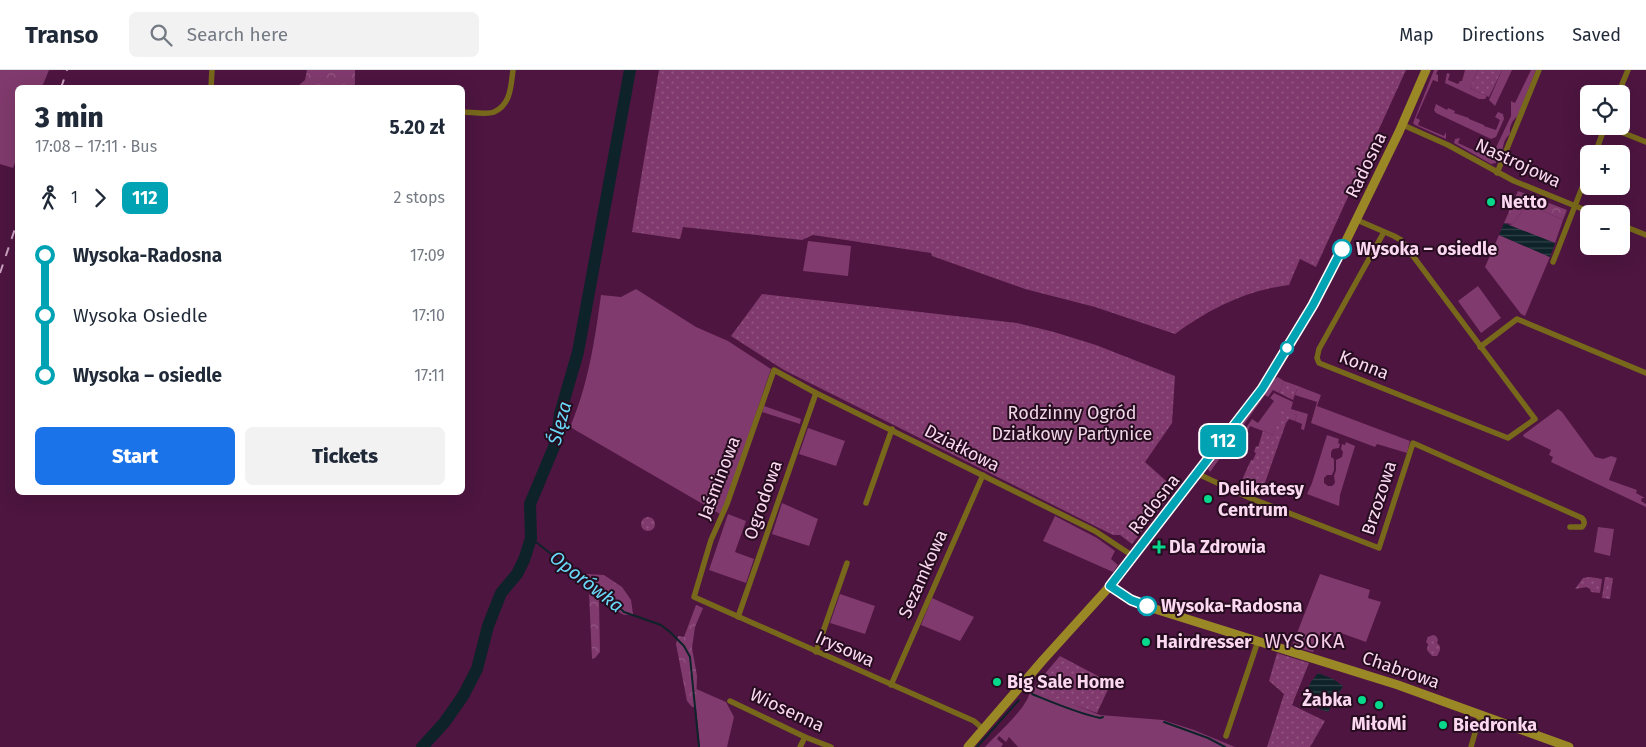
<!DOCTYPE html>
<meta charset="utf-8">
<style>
:root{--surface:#fff;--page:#f2f2f3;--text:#1f2937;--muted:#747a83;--line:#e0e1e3;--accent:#1a73e8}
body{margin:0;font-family:"Fira Sans",sans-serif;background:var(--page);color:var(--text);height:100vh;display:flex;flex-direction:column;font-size:19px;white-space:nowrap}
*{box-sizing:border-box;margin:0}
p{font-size:16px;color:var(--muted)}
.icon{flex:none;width:28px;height:28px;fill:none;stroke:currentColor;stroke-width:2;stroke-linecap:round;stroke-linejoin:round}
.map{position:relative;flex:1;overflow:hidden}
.details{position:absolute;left:15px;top:15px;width:450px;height:410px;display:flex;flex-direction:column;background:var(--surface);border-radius:8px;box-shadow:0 5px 20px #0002}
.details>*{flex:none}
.badge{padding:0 10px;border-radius:8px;font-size:18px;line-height:32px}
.fabs{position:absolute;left:1580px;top:15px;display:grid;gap:10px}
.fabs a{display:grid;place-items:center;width:50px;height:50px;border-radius:8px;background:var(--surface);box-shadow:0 5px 20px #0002;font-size:25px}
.map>.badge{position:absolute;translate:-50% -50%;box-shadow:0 0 0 2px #fff}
.legs{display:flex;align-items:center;gap:8px;height:55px;padding:0 20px;font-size:16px}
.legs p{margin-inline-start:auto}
.headline{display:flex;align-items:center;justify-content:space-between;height:85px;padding:0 20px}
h1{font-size:28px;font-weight:800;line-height:38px}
.button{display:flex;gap:10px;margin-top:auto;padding:10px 20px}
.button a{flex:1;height:58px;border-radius:8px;background:var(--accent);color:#fff;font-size:20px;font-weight:800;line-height:58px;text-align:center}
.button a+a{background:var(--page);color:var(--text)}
ul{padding:0 20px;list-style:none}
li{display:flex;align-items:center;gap:18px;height:60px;font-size:19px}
li i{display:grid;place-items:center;width:8px;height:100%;margin:0 6px;background:currentColor}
li i::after{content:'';width:12px;height:12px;margin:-6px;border:4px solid;border-radius:50%;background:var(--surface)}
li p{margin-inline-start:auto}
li:first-child i{background:linear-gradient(#0000 50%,currentColor 0)}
li:last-child i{background:linear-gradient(currentColor 50%,#0000 0)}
header{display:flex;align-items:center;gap:30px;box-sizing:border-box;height:70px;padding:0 25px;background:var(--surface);border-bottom:1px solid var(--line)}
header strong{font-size:24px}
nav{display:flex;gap:28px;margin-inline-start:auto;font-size:18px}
.search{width:350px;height:45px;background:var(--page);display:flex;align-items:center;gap:12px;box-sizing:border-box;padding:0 18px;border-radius:8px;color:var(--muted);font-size:19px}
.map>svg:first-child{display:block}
.grass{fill:#803a6d}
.forest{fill:url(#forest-crowns)}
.park{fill:url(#park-dots)}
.water{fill:url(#water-rules)}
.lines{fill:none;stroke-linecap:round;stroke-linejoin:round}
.stream{stroke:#0d2329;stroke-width:2}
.river{stroke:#0d2329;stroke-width:12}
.street{stroke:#77681b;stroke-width:5.5}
.secondary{stroke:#9a8826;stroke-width:9}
.rail{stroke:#cba2bf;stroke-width:2;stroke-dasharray:9 9;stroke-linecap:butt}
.line-1-casing{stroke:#fff;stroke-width:11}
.line-1{stroke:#00a3b4;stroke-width:8}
.poi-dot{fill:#06d98b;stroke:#250d1f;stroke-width:2}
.stop-1-dot{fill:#fff;stroke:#00a3b4;stroke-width:2.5}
.labels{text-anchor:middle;stroke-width:4;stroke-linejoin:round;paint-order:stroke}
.street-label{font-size:18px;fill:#fcd8f0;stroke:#250d1f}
.poi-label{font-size:18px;font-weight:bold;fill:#fcd8f0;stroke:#250d1f;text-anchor:start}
.stop-label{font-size:18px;font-weight:bold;fill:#fcd8f0;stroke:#250d1f;text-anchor:start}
.park-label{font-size:18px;fill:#efd5e6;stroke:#250d1f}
.water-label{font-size:19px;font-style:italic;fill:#6ad9f8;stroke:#250d1f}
.quarter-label{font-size:20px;letter-spacing:1px;fill:#f7cce9;stroke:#250d1f}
</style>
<header>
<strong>Transo</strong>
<div class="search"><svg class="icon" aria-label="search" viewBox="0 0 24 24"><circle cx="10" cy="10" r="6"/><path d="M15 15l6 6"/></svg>Search here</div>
<nav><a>Map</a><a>Directions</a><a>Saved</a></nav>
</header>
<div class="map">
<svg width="1646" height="677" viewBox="0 0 1646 677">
<defs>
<pattern id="forest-crowns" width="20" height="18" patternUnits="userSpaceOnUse" patternTransform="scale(1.25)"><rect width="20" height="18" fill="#803a6d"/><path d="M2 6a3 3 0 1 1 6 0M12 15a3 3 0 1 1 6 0" fill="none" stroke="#935682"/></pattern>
<pattern id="park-dots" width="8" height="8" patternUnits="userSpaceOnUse" patternTransform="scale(1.25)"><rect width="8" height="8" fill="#803a6d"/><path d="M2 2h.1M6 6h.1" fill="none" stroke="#935682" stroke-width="1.8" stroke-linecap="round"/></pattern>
<pattern id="water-rules" width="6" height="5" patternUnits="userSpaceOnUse" patternTransform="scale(1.25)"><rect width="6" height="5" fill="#0d2329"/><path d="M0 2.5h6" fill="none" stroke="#314248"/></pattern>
</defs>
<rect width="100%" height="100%" fill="#4d1540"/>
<g class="grass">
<path d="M0 0H49L42 17 18 18V85L13 98 0 94Z"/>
<path d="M1434 0H1438L1436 4 1438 5V12L1433 10 1416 48 1420 50 1418 55 1444 66 1446 62V69L1415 55 1413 53Z"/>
<path d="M1465 0H1478L1470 18 1487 26 1485 29H1479L1445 13 1447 3 1450 4 1448 10 1458 14 1460 11H1462Z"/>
<path d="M1502 0H1512L1495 36 1489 30Z"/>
<path d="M1531 0H1536L1518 46C1512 50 1509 57 1510 64 1502 70 1504 79 1500 88H1498L1496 93 1491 94 1454 73 1455 69 1460 68 1458 73 1491 88 1511 46V31L1515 33Z"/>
<path d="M1436 34 1447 40 1448 38 1455 41 1454 43 1469 48V49L1484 55V56L1496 60 1500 50 1495 47 1498 42 1503 44 1504 49 1496 67 1491 69 1436 43 1434 40Z"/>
<path d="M1527 134 1563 150 1555 173 1508 155 1513 154Z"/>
<path d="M1499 165 1550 187 1525 246 1521 244 1485 197Z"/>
<path d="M808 171 851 176 848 206 803 201Z"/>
<path d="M1478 216 1501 248 1481 263 1458 231Z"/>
<path d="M636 219 696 257 728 271 771 299 727 429 720 444 570 357C588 316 595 269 601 225L621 227Z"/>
<path d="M1278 307 1284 311 1279 323 1273 320 1268 327 1265 325 1210 402 1208 399 1274 309Z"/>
<path d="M1298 316 1321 325 1317 336 1410 371 1407 383 1377 374 1375 377 1311 353 1317 332 1295 325Z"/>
<path d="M1274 323 1293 332 1291 339 1308 344 1304 360 1301 359 1302 354 1295 351 1297 345 1282 341 1273 365 1250 356 1247 362 1242 364 1252 349 1258 353 1274 331 1270 328Z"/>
<path d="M764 336 801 349 800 354 762 342Z"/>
<path d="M1558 339 1562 342 1595 387 1603 389 1611 386 1617 388 1609 410 1637 420 1636 423 1645 428H1642L1641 431 1646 434V437L1551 392 1553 387 1549 385 1551 380 1524 367 1523 365Z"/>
<path d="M808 358 845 371 836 396 799 384Z"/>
<path d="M1327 365 1339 369 1338 373 1340 374 1339 378 1333 379 1331 382V387L1334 389V400L1332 405H1327L1324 408V413L1328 416H1332L1335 413 1334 406 1336 400V390L1342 387 1343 382 1341 379 1342 374 1345 375 1346 372 1355 376 1340 425 1339 436 1307 424 1312 413Z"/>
<path d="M782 433 818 449 809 476 772 464Z"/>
<path d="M728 444 746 451 735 482 754 489 746 513 709 500Z"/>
<path d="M1055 446 1097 468 1115 481 1111 489 1118 495 1113 502 1043 471Z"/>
<path d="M1598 457 1614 459 1610 486 1594 482Z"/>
<path d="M1320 504 1370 520 1368 528 1381 532 1366 572 1338 562 1335 566 1321 562 1313 582 1292 576Z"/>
<path d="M840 524 875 536 865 564 830 553Z"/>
<path d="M932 528 974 547 960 571 921 555Z"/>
<path d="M694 618 726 632 734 647 727 677H700Z"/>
<path d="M1032 618 1100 645 1163 650 1194 660 1235 677H1018L1009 667 1006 672 999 666 997 669 1003 674 1001 677H985C996 665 1031 635 1030 619Z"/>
</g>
<g class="forest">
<path d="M307 0H355V17H297L305 10Z"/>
<path d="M1518 121 1567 140 1563 150 1527 134 1513 154 1504 153Z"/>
<path d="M586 504 604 505 622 517 631 530 633 544 624 545 599 530 600 582 595 588 592 589 589 523 598 528Z"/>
<path d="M696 535 703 538 695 557 692 578 697 606 696 637H692L687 631 676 574 678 566 684 567Z"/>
</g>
<g class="park">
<path d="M659 0H1406L1316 197 1300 189 1289 215C1247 220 1209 239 1175 264L1095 237 1025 219 932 186 931 183 813 165 802 170 683 157 680 169 632 162Z"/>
<path d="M1478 0H1502L1489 27 1470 18Z"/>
<path d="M762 224 1017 253 1054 262 1096 275 1175 306 1172 353 1145 392 1175 419 1132 474 1120 465H1113L784 300 731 266Z"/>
<path d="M1284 311 1298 316 1293 330 1279 323Z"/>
<path d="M1281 340 1297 345 1295 351 1289 349 1286 353 1262 421 1241 412 1251 390H1253L1256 383 1254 382 1256 376 1258 377 1263 361 1273 365Z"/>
<circle cx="648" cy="454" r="7"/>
<path d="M1590 507 1602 509 1600 523 1591 522 1590 519 1587 517 1575 519 1583 508Z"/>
<path d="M1605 507 1613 508 1610 529 1602 528Z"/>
<path d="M1433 565 1436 566 1438 570 1437 573 1440 576V580L1437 586H1432L1427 580 1428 574 1426 572 1428 567Z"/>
<path d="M1277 583 1309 593 1292 635 1325 651 1310 677H1267L1284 624 1269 611Z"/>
<path d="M1060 586 1111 613 1097 643 1031 620Z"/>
</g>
<g class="water">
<path d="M1504 153 1555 173 1550 187 1499 165Z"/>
<path d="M1318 603 1333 609 1343 616 1328 642 1307 634 1304 626 1311 612Z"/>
</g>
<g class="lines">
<g class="stream">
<path d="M531 468 584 510 601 520 624 542 661 555 670 562 684 576 690 587 699 677"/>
<path d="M1032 624C1054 633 1077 643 1100 648L1103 647"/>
<path d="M1164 652 1208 668 1225 677"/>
<path d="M977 677 1019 630"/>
</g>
<path class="river" d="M422 677 444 653 463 626 477 599 488 556 501 523 517 504 524 490 531 468 530 434 556 372 560 344 578 282 630 0"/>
<g class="street">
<path d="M211 18 212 0"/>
<path d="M1618 24 1628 0"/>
<path d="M462 42C471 42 487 45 494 42 511 35 511 15 513 0"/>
<path d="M1403 55 1448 75 1514 111 1595 144"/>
<path d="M1606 56 1646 72"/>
<path d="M1595 84 1605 56"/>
<path d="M1497 103 1539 0"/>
<path d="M1357 150 1394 166 1401 170 1535 349 1508 368 1319 293 1317 288 1319 279 1384 162"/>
<path d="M1621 155 1646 165"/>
<path d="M1553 192 1589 100"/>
<path d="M1480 277 1517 249 1646 303"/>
<path d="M1198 404 1250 428 1379 478 1413 373 1582 448C1585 451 1585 454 1582 457H1570"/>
<path d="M866 433 892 359"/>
<path d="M738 547 816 323"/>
<path d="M816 582 847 493"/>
<path d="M891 615 983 405"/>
<path d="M730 631 805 667 831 677"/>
<path d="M983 659 974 651 694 527 711 470 727 434 774 300 816 323 1095 461 1133 486"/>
<path d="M1226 666 1258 571"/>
<path d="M800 677 805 667"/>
<path d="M1471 677 1480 645"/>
</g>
<g class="secondary">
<path d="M1110 516 1131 530 1155 539 1398 615 1569 677"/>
<path d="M968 677 1043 590 1110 516 1261 321 1327 210 1399 62 1426 0"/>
</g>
<g class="rail">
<path d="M61 18 67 0"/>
<path d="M0 203 18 150"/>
</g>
</g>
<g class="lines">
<g class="line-1-casing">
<path id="line-1" d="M1147 536 1131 530 1110 516 1262 319 1313 235 1342 179"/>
</g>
<use href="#line-1" class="line-1"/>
</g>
<g class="poi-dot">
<circle cx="1491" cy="132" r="5"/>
<circle cx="1208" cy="429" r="5"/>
<path d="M1156.5 469.5h5v5h5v5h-5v5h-5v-5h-5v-5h5z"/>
<circle cx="1146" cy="572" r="5"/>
<circle cx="997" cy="612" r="5"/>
<circle cx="1362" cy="630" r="5"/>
<circle cx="1379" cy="635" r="5"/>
<circle cx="1443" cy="655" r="5"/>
</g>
<g class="stop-1-dot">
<circle cx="1342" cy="179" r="9"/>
<circle cx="1287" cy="278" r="6"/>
<circle cx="1147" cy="536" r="9"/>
</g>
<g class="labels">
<g class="street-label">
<text transform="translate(1518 93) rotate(25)" y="6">Nastrojowa</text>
<text transform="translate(1366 95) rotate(-64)" y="6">Radosna</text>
<text transform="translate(1364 295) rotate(21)" y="6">Konna</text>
<text transform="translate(962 378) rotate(27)" y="6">Działkowa</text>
<text transform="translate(719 408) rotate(-69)" y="6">Jaśminowa</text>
<text transform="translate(1379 428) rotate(-72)" y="6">Brzozowa</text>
<text transform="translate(763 430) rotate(-71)" y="6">Ogrodowa</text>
<text transform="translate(1154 434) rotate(-52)" y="6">Radosna</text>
<text transform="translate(923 504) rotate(-66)" y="6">Sezamkowa</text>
<text transform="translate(845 579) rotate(24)" y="6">Irysowa</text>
<text transform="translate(1401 600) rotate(19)" y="6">Chabrowa</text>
<text transform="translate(787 640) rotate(25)" y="6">Wiosenna</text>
</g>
<g class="poi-label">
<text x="1501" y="138">Netto</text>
<text x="1218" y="425">Delikatesy<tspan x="1218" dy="21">Centrum</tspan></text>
<text x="1169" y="483">Dla Zdrowia</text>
<text x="1156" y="578">Hairdresser</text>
<text x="1007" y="618">Big Sale Home</text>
<text x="1352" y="636" text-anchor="end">Żabka</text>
<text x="1379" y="660" text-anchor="middle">MiłoMi</text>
<text x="1453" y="661">Biedronka</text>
</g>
<g class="stop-label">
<text x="1356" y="185">Wysoka – osiedle</text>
<text x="1161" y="542">Wysoka-Radosna</text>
</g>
<g class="park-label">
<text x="1072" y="349">Rodzinny Ogród<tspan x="1072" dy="21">Działkowy Partynice</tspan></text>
</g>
<g class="water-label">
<text transform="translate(559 353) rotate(-75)" y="7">Ślęza</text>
<text transform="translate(587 511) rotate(38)" y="7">Oporówka</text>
</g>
<g class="quarter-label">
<text x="1305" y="578">WYSOKA</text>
</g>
</g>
</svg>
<div class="fabs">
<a><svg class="icon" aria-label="locate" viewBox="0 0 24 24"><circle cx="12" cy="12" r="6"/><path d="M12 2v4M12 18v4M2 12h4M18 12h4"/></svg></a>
<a>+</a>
<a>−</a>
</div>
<b class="badge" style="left:1223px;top:371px;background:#00a3b4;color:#fff">112</b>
<section class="details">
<div class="headline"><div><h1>3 min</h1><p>17:08 – 17:11 · Bus</p></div><b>5.20 zł</b></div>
<div class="legs"><svg class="icon" aria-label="walk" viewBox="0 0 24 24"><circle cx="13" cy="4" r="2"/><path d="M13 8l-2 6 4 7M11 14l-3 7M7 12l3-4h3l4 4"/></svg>1<svg class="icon" aria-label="forward" viewBox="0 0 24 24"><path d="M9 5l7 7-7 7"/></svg><b class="badge" style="background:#00a3b4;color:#fff">112</b><p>2 stops</p></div>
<ul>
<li><i style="color:#00a3b4"></i><b>Wysoka-Radosna</b><p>17:09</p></li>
<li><i style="color:#00a3b4"></i><span>Wysoka Osiedle</span><p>17:10</p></li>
<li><i style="color:#00a3b4"></i><b>Wysoka – osiedle</b><p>17:11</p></li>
</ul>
<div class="button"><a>Start</a><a>Tickets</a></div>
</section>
</div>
